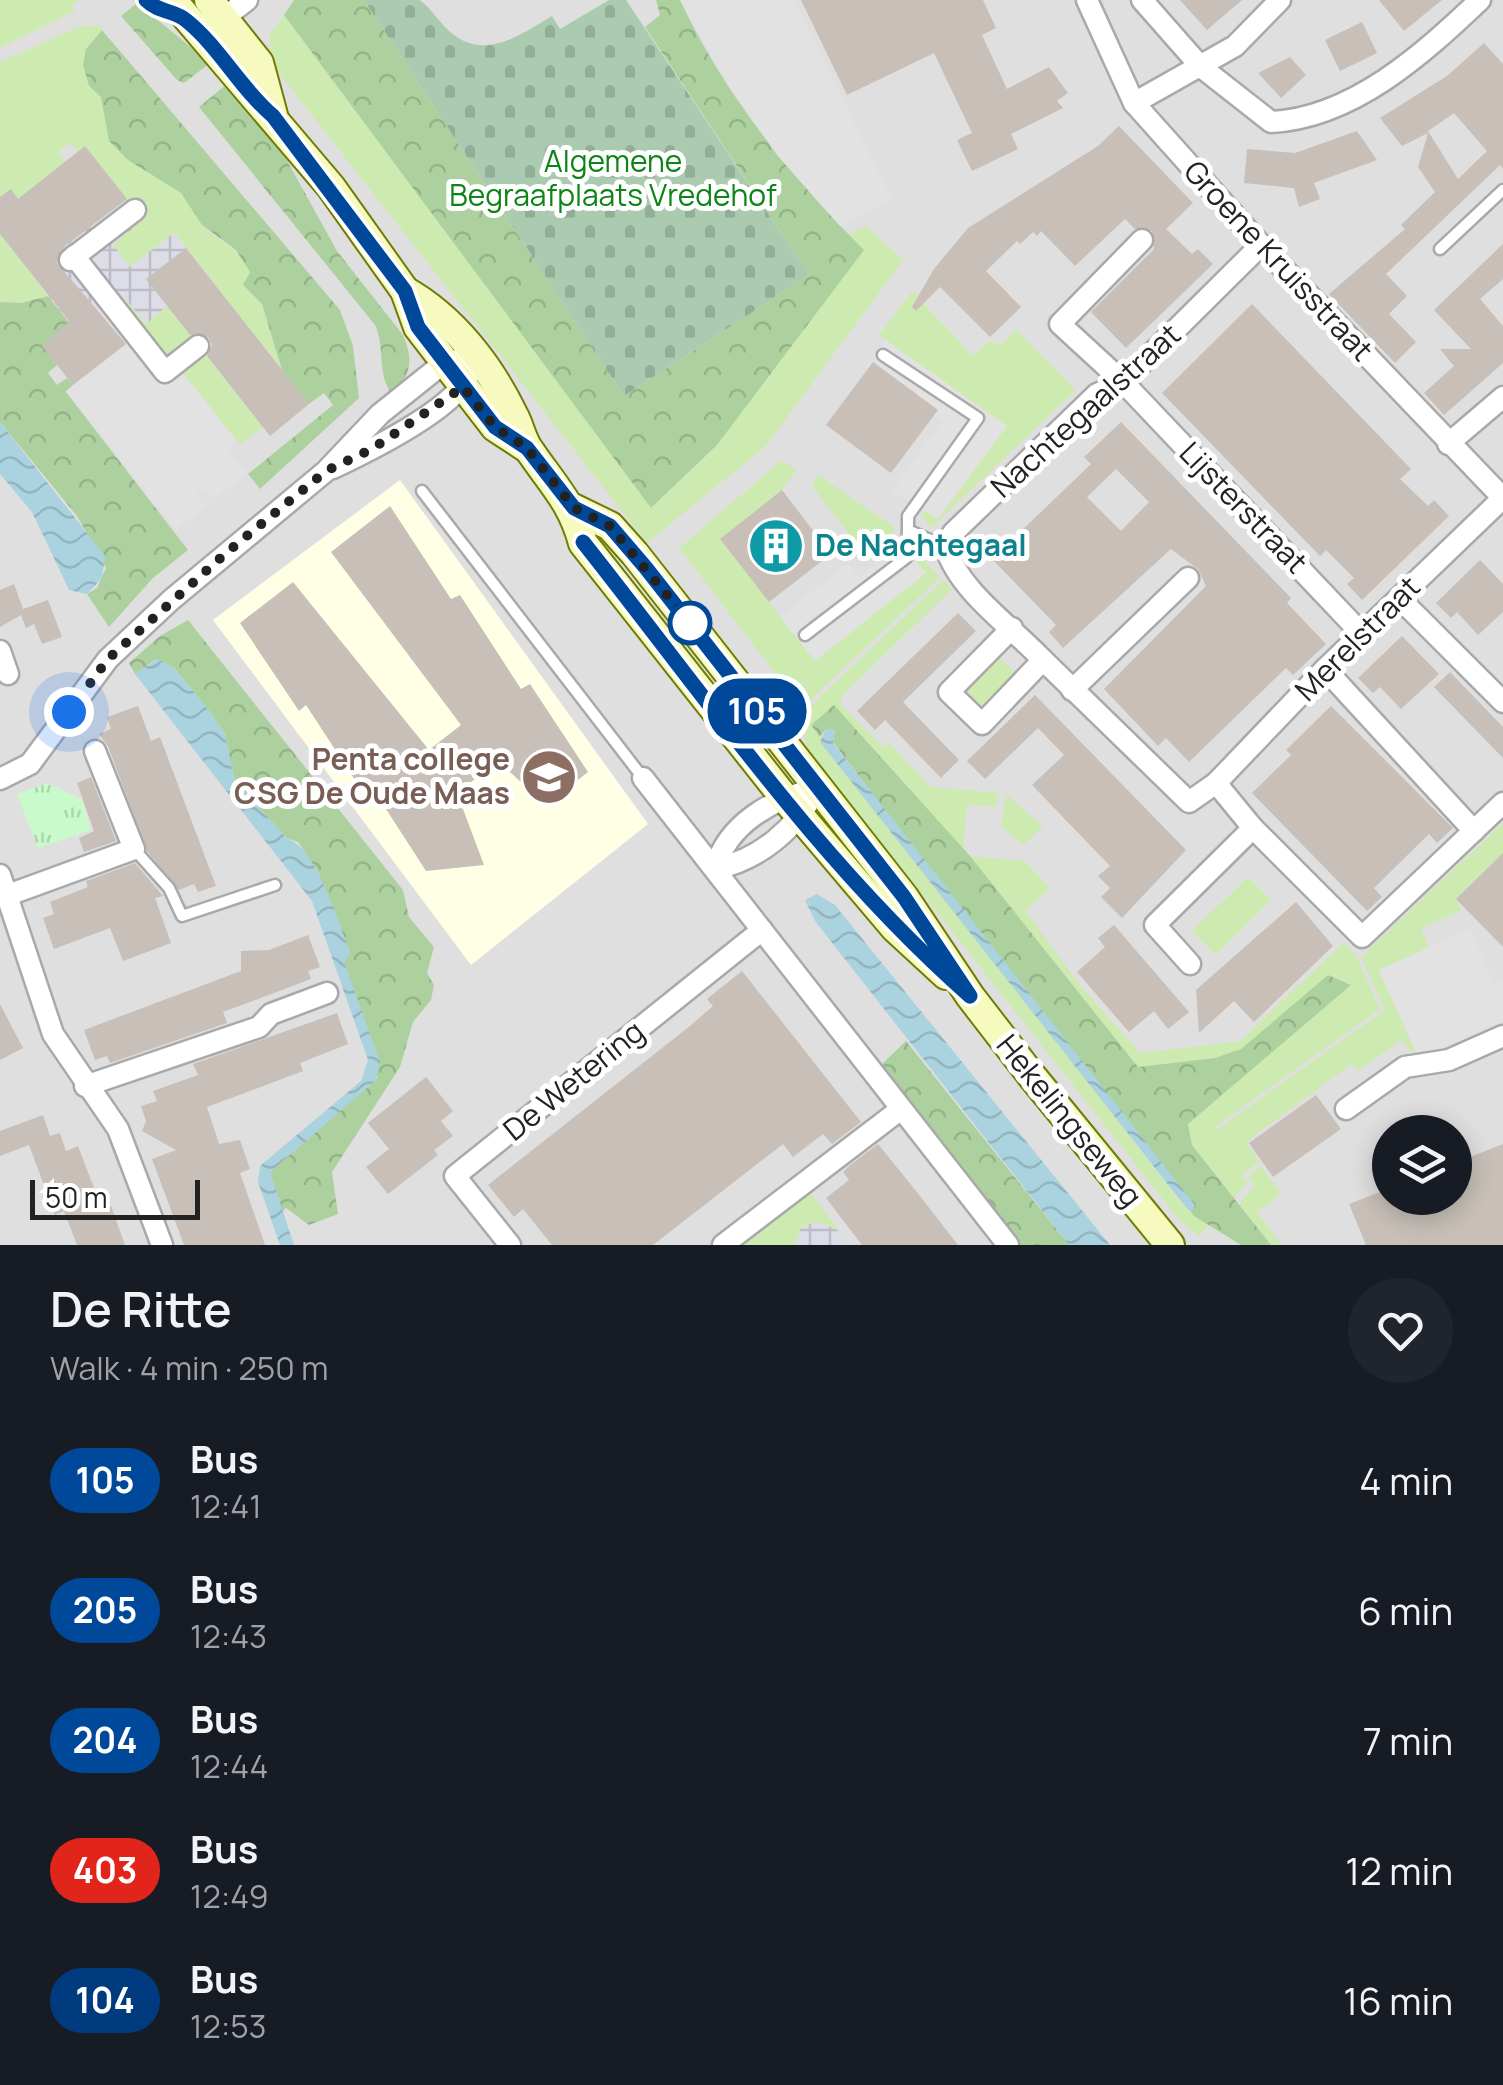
<!DOCTYPE html>
<meta charset="utf-8">
<style>
:root{--surface:#171b24;--page:#20242c;--text:#f1f3f6;--muted:#9ea1a6}
body{margin:0;font-family:Manrope,sans-serif;background:var(--page);color:var(--text);height:100vh;display:flex;flex-direction:column;font-size:38px;white-space:nowrap}
*{box-sizing:border-box;margin:0}
p{font-size:32px;color:var(--muted)}
.icon{flex:none;width:55px;height:55px;fill:none;stroke:currentColor;stroke-width:2;stroke-linecap:round;stroke-linejoin:round}
.map{position:relative;height:1245px;overflow:hidden}
.panel{display:flex;flex-direction:column;background:var(--surface);flex:1}
.panel>*{flex:none}
.badge{padding:0 20px;border-radius:32px;font-size:35px;line-height:65px}
.buttons{position:absolute;left:1372px;top:1115px;display:grid;gap:20px}
.buttons a{display:grid;place-items:center;width:100px;height:100px;border-radius:50%;background:var(--surface);box-shadow:0 5px 25px #0003;font-size:50px}
.scale{position:absolute;left:30px;bottom:25px;width:170px;box-sizing:border-box;padding-left:10px;border:5px solid #222;border-top:0;font-size:28px;line-height:35px;white-space:nowrap;color:#222;-webkit-text-stroke:8px #fff;paint-order:stroke}
.you{position:absolute;width:50px;height:50px;margin:-25px;border:8px solid #fff;border-radius:50%;background:#1a73e8;box-shadow:0 0 0 15px #1a73e833}
.map>.badge{position:absolute;translate:-50% -50%;box-shadow:0 0 0 5px #fff}
.round{display:grid;place-items:center;flex:none;width:105px;height:105px;border-radius:52px;background:var(--page)}
.head{display:flex;align-items:center;justify-content:space-between;height:170px;padding:0 50px}
h1{font-size:48px;font-weight:600;line-height:75px}
ul{padding:0;list-style:none}
li{display:flex;align-items:center;gap:30px;height:130px;padding:0 50px}
li div{flex:1}
li b{display:block;font-size:38px}
li em{font-style:normal}
li .badge{min-width:110px;font-weight:700;text-align:center}
.map>svg:first-child{display:block}
.residential{fill:#e0dfdf;fill-rule:evenodd}
.education{fill:#ffffe5}
.grass{fill:#cdebb0}
.forest{fill:url(#forest-crowns)}
.cemetery{fill:url(#cemetery-stones)}
.park{fill:url(#park-tufts)}
.parking{fill:#e2e2e2}
.plaza{fill:url(#plaza-grid)}
.water{fill:url(#water-waves)}
.building{fill:#c7bfb8;fill-rule:evenodd}
.lines{fill:none;stroke-linecap:round;stroke-linejoin:round}
.lane-casing{stroke:#a9a9a9;stroke-width:15}
.street-casing{stroke:#a9a9a9;stroke-width:25}
.secondary-casing{stroke:#707d05;stroke-width:32}
.lane{stroke:#fff;stroke-width:10}
.street{stroke:#fff;stroke-width:20}
.secondary{stroke:#f7fabf;stroke-width:28}
.line-casing{stroke:#fff;stroke-width:22}
.line{stroke:#004899;stroke-width:15}
.walk{stroke:#222;stroke-width:10;stroke-dasharray:0 18}
.stop-dot{fill:#fff;stroke:#004899;stroke-width:5}
.labels{text-anchor:middle;stroke-width:10;stroke-linejoin:round;paint-order:stroke}
.park-label{font-size:30px;fill:#0c8416;stroke:#fff}
.street-label{font-size:30px;fill:#222;stroke:#fff}
.culture-label{font-size:30px;font-weight:bold;fill:#0d838f;stroke:#fff;text-anchor:start}
.education-label{font-size:30px;font-weight:bold;fill:#785e54;stroke:#fff;text-anchor:end}
</style>
<div class="map">
<svg width="1503" height="1245" viewBox="0 0 1503 1245">
<defs>
<pattern id="forest-crowns" width="20" height="18" patternUnits="userSpaceOnUse" patternTransform="scale(2.5)"><rect width="20" height="18" fill="#add19e"/><path d="M2 6a3 3 0 1 1 6 0M12 15a3 3 0 1 1 6 0" fill="none" stroke="#95b388"/></pattern>
<pattern id="cemetery-stones" width="16" height="16" patternUnits="userSpaceOnUse" patternTransform="scale(2.5)"><rect width="16" height="16" fill="#aacbaf"/><path d="M2 7V4a2 2 0 0 1 4 0v3zM10 15v-3a2 2 0 0 1 4 0v3z" fill="#92ae96"/></pattern>
<pattern id="park-tufts" width="24" height="20" patternUnits="userSpaceOnUse" patternTransform="scale(2.5)"><rect width="24" height="20" fill="#c8facc"/><path d="M3 7l-1-3M5 7V3M7 7l1-3M15 17l-1-3M17 17v-4M19 17l1-3" fill="none" stroke="#acd6af"/></pattern>
<pattern id="plaza-grid" width="8" height="8" patternUnits="userSpaceOnUse" patternTransform="scale(2.5)"><rect width="8" height="8" fill="#dddde8"/><path d="M0 4h8M4 0v8" fill="none" stroke="#bdbdc7"/></pattern>
<pattern id="water-waves" width="16" height="10" patternUnits="userSpaceOnUse" patternTransform="scale(2.5)"><rect width="16" height="10" fill="#aad3df"/><path d="M0 5q4-4 8 0t8 0" fill="none" stroke="#92b5bf"/></pattern>
</defs>
<rect width="100%" height="100%" fill="#f2efe9"/>
<path class="residential" d="M0 0H1503V1245H0ZM1390 1132H1455V1198H1390Z"/>
<path class="education" d="M400 480 648 824 471 965 213 620Z"/>
<g class="grass">
<path d="M0 0H80L72 5 75 11 0 48Z"/>
<path d="M284 15 651 508 717 445 863 250 848 234 866 226 903 260 766 446 647 543 264 54 271 48 269 35Z"/>
<path d="M97 25 102 30 86 49 89 86 101 96C106 143 158 164 184 197 192 207 197 220 206 229 223 244 242 250 250 272L243 285 262 304 282 370 175 233 130 267 112 245 143 219 85 146 77 152 70 143 58 152 65 162 18 199 11 189 0 197V62L79 27Z"/>
<path d="M0 234 48 296 21 303 0 302Z"/>
<path d="M912 291 973 356 991 340 1000 346 1016 329 1076 390 931 528 922 516 925 509 938 518 1007 426 879 335Z"/>
<path d="M125 298 146 323 167 306 196 342 167 365 118 304Z"/>
<path d="M203 352 263 427 240 445 180 369Z"/>
<path d="M781 461 797 469 782 490 720 539 815 661 925 573 913 557 918 554 940 577 798 712 795 699 679 548Z"/>
<path d="M818 475 894 527V534L875 559H868L812 486Z"/>
<path d="M943 580 952 589 843 695 840 704 883 747 889 743 931 787 1000 793 996 807 967 805 963 849 834 705 811 725 1187 1210 1209 1225 1199 1236 1180 1221 807 747 799 717Z"/>
<path d="M999 656 1017 675 978 708 965 691Z"/>
<path d="M1006 794 1043 826 1023 845 1001 826Z"/>
<path d="M1503 823V853L1456 899 1461 911 1421 928 1429 948 1379 970 1420 1061 1401 1040 1358 1071 1352 1064 1246 1142 1259 1162 1242 1175 1247 1183 1234 1198 1192 1145 1188 1124 1350 984 1328 975 1241 1049 1215 1058 1138 1067 970 856 1025 861 1050 888 1026 911 1079 984 1140 1053 1240 1041 1344 942 1355 954 1380 1009 1216 1126 1218 1129 1385 1010 1361 957Z"/>
<path d="M1248 877 1271 900 1215 955 1192 931Z"/>
<path d="M1261 1166 1281 1194 1257 1212 1282 1245H1271L1239 1204 1254 1186 1248 1177Z"/>
<path d="M810 1192 850 1245 838 1230 795 1241V1245H740Z"/>
</g>
<g class="forest">
<path d="M294 0H364L624 396 809 275 645 27 660 15 656 0H680C724 94 791 177 864 250L717 445 651 508 284 15Z"/>
<path d="M137 3 210 63 184 83 177 80 121 16Z"/>
<path d="M102 30 340 310 353 346 359 398 260 489 248 474 333 405 324 393 309 404 282 370 262 304 243 285 250 272 236 250 202 225 181 193 128 160 109 141 101 97 89 86 83 65 86 49Z"/>
<path d="M228 83 285 157 337 251 403 335C414 360 411 376 392 394 376 373 386 349 375 325L199 107Z"/>
<path d="M48 296 73 327 43 345 57 365 48 373 57 385 67 378 73 385 66 392 188 550 153 578 109 627 87 594 97 588 106 568 77 516 0 422V302L21 303Z"/>
<path d="M188 620 403 890 409 917 434 947 427 973 434 985 431 1000 413 1022 400 1067 332 1172 338 1214 309 1225 286 1208 281 1212 270 1172 377 1078 319 874 298 842 287 838 235 782 224 732 206 707 174 668 156 659 135 674 129 663 160 636Z"/>
<path d="M834 705 970 856 1138 1067 1215 1058 1241 1049 1328 975 1351 985 1188 1124 1192 1145 1271 1245H1241L1194 1216 833 742 835 730 826 729 820 737 811 725Z"/>
<path d="M906 1041 1069 1245H1016L881 1065Z"/>
</g>
<path class="cemetery" d="M364 0H420C431 9 438 20 448 30 483 63 520 35 552 16L560 29 609 0H626L809 275 624 396Z"/>
<path class="park" d="M48 783 82 800 91 830 38 848 17 794Z"/>
<g class="parking">
<path d="M680 0H794L892 200 840 226 777 155 727 83Z"/>
<path d="M132 339 180 369 237 441 228 448 248 474 214 499 204 488 196 495 206 506 176 530 66 391Z"/>
<path d="M885 340 1007 426 938 519 892 491 942 421 866 367Z"/>
<path d="M901 543 926 573 815 661 780 617 848 563 859 577Z"/>
<path d="M1470 929 1494 984 1503 981V1020L1419 1059 1379 970Z"/>
</g>
<g class="plaza">
<path d="M71 203 95 233 132 205 144 219 113 245 130 267 174 233 186 248 147 279 167 306 146 324 126 299 118 305 165 381 104 303 73 327 48 296 67 282 55 266 72 251 48 221Z"/>
<path d="M816 1222 838 1230 847 1245H795L801 1228Z"/>
</g>
<g class="water">
<path d="M0 422 105 556 102 578 87 594 69 590 32 512 0 474Z"/>
<path d="M157 659 174 668 206 707 224 732 235 782 287 838C317 849 338 923 351 953L344 962 380 1062 375 1081 270 1172 294 1245H280L258 1182 260 1166 361 1081 368 1060 312 901 135 674Z"/>
<path d="M826 729 835 730 833 743 1195 1205 1193 1210H1188L820 742Z"/>
<path d="M817 894 835 905 1110 1245H1069L815 921 805 900Z"/>
</g>
<g class="building">
<path d="M801 0H983L996 28 982 35 1007 89 1049 67 1068 93 1057 101 1063 108 1011 134 1018 149 972 171 957 140 972 133 934 53 847 95Z"/>
<path d="M1180 0H1242L1207 30Z"/>
<path d="M1379 0H1442L1404 31Z"/>
<path d="M1362 22 1377 53 1340 71 1325 40Z"/>
<path d="M1484 43 1503 64V169L1500 165 1386 274 1407 296 1389 314 1416 342 1395 363 1329 294 1405 229 1401 225 1435 192 1418 167 1428 133 1402 146 1380 118 1447 76ZM1454 113 1487 151 1458 179 1428 131Z"/>
<path d="M1290 57 1306 75 1281 98 1258 73Z"/>
<path d="M1119 126 1193 203 1166 229 1192 254 1198 249 1213 264 1126 348 1091 312 1154 249 1152 231 1135 229 1125 219 1075 266 1041 231 1037 236 1033 232 1020 244 1017 241 986 271 1021 307 990 337 940 287 916 311 912 307 934 269 968 228 1098 146Z"/>
<path d="M1357 131 1377 160 1314 183 1320 199 1299 207 1294 188 1244 183 1247 149 1295 153Z"/>
<path d="M85 146 127 199 65 246 57 263 126 344 73 385 42 346 69 321 0 234V197L11 189 18 199Z"/>
<path d="M1503 244V279L1480 299 1503 326V363L1444 415 1424 393 1454 366 1440 349H1471L1434 310Z"/>
<path d="M186 248 309 404 270 436 207 356 212 345 208 337 190 335 146 279Z"/>
<path d="M1252 304 1411 469 1400 479 1428 506 1434 500 1449 516 1362 600 1347 584 1354 578 1326 550 1320 556 1162 393Z"/>
<path d="M873 362 938 410 891 473 826 425Z"/>
<path d="M1121 422 1291 598 1287 603 1326 644 1293 675 1286 668 1189 762 1166 738 1158 746 1104 689 1206 586 1198 569 1171 549 1063 648 1049 632 1056 625 992 559 1091 464 1084 457ZM1116 469 1149 502 1121 531 1087 497Z"/>
<path d="M782 490 831 554 769 602 720 539Z"/>
<path d="M390 506 451 599 460 595 521 689 530 684 588 772 546 805 498 761 457 793 484 865 426 871 377 795 368 800 306 705 299 711 240 623 293 582 429 750 461 725 331 552Z"/>
<path d="M1480 560 1503 584V612L1478 635 1457 612 1451 618 1436 603Z"/>
<path d="M14 584 23 609 48 600 62 637 42 644 34 624 26 628 21 615 0 627V590Z"/>
<path d="M958 613 976 631 903 702 959 760 941 778 885 720 875 730 857 711Z"/>
<path d="M1402 636 1439 674 1401 709 1380 687 1373 693 1358 678Z"/>
<path d="M1450 672 1503 727V758L1434 687Z"/>
<path d="M1035 695 1186 850 1122 918 1101 897 1110 888 1098 876 1110 866 1032 785 1064 755 1038 728 985 779 967 761Z"/>
<path d="M138 706 151 741 160 737 216 886 198 892 194 884 179 890 147 851 108 746 99 734 111 729 107 717Z"/>
<path d="M1331 706 1453 828 1437 843 1429 834 1374 888 1382 897 1367 911 1252 793 1291 755 1286 750Z"/>
<path d="M91 777 116 841 84 852 79 838 94 831 77 783Z"/>
<path d="M1503 853V947L1456 899Z"/>
<path d="M135 863 163 896 155 898 171 943 123 961 110 928 54 949 43 918 54 914 50 902 88 887 86 881Z"/>
<path d="M1296 902 1333 946 1254 1022 1234 1001 1199 1033 1196 990Z"/>
<path d="M1114 925 1189 1012 1168 1029 1154 1011 1129 1032 1077 972 1105 947 1098 938Z"/>
<path d="M308 935 320 967 308 971 311 979 223 1012 227 1023 110 1063 107 1056 95 1060 84 1030 241 971V951L269 950Z"/>
<path d="M742 971 861 1122 832 1144 823 1134 793 1157 783 1144 653 1245H552L523 1209 514 1217 488 1185 690 1026 713 1006 707 999Z"/>
<path d="M0 1004 23 1048 0 1060Z"/>
<path d="M337 1013 348 1044 300 1063 303 1071 207 1107 219 1144 240 1140 250 1169 240 1173 265 1245H184L152 1159 176 1150 142 1131 146 1121 141 1106 157 1101 153 1091 198 1075 193 1064Z"/>
<path d="M426 1077 453 1111 441 1121 453 1136 434 1150 438 1155 388 1194 366 1167 389 1149 368 1123Z"/>
<path d="M1316 1095 1341 1129 1273 1177 1249 1143Z"/>
<path d="M43 1115 50 1136 60 1133 66 1151 78 1146 102 1209 111 1206 125 1245H77L64 1211 55 1215 29 1145 0 1156V1131Z"/>
<path d="M878 1144 916 1191 958 1245H862L842 1219 826 1198 849 1180 843 1172 849 1166Z"/>
<path d="M1503 1144V1245H1366L1349 1204 1390 1188V1198H1455V1163Z"/>
</g>
<g class="lines">
<g class="lane-casing">
<g id="lane">
<path d="M146 0 158 12 175 16"/>
<path d="M1440 249 1503 190"/>
<path d="M883 355 978 418 908 516V530L945 547"/>
<path d="M422 491 643 778"/>
<path d="M805 635 907 557 908 530"/>
<path d="M134 849 169 888 182 916 275 885"/>
</g>
</g>
<g class="street-casing">
<g id="street">
<path d="M1087 0 1134 103 1261 245 1503 498"/>
<path d="M1142 0 1201 67 1271 122C1353 118 1423 54 1480 0"/>
<path d="M212 18H224L247 0"/>
<path d="M1134 103 1235 46 1280 0"/>
<path d="M1142 240 1060 324 1123 382 1362 634"/>
<path d="M74 256 165 372 198 346"/>
<path d="M70 260 135 210"/>
<path d="M1448 444 1503 397"/>
<path d="M333 468C367 452 453 410 468 376"/>
<path d="M1399 598 1503 702"/>
<path d="M1012 628 949 692 982 724 1043 660C1012 627 959 591 946 548L953 533 1097 394 1123 382 1261 245"/>
<path d="M0 651 8 674"/>
<path d="M1043 660 1189 802 1216 783 1253 828 1362 937 1503 803"/>
<path d="M1325 669 1474 831"/>
<path d="M1072 690 1188 578"/>
<path d="M643 778 1008 1245"/>
<path d="M0 779 30 764 108 659 171 600 326 471 380 414 445 362 476 357"/>
<path d="M1216 783 1325 669 1503 498"/>
<path d="M816 789C796 829 759 860 715 869 727 824 773 798 816 789Z"/>
<path d="M0 875 53 1034 118 1129 162 1245"/>
<path d="M8 895 134 849 95 751"/>
<path d="M1190 964 1155 925 1253 828"/>
<path d="M85 1086 259 1027 271 1014 327 993"/>
<path d="M1346 1109 1405 1067 1449 1060 1503 1036"/>
<path d="M510 1245 455 1176 762 930"/>
<path d="M723 1245 901 1109"/>
</g>
</g>
<g class="secondary-casing">
<g id="secondary">
<path d="M172 0 331 187 405 291 418 327 495 427 527 448"/>
<path d="M209 0 259 63 273 115"/>
<path d="M405 291C453 318 490 366 514 416 520 427 522 441 530 451 553 485 572 502 583 543L783 796 895 928 946 975"/>
<path d="M573 508 610 526 635 554 904 897 970 996 1031 1075 1170 1245"/>
</g>
</g>
<use href="#lane" class="lane"/>
<use href="#street" class="street"/>
<use href="#secondary" class="secondary"/>
</g>
<g class="lines">
<g class="line-casing">
<path id="line" d="M146 0C159 13 175 10 187 21 220 48 240 88 273 116L405 291 418 327 495 427 527 448 574 508 610 526 646 568 904 897 970 996C821 865 706 697 583 542"/>
</g>
<use href="#line" class="line"/>
<path class="walk" d="M69 712 108 659 226 553 326 471 372 449 463 387 495 427 527 448 574 508 610 526 690 623"/>
</g>
<defs>
<g id="building-disc" transform="scale(2.875)"><circle r="9.5" fill="#0f9aa8" stroke="#fff"/><path d="M-4-6H4V6H1V3H-1V6H-4ZM-2.5-4.3h1.7v1.8h-1.7ZM.8-4.3h1.7v1.8H.8ZM-2.5-1h1.7V.8h-1.7ZM.8-1h1.7V.8H.8Z" fill="#fff"/></g>
<g id="school-disc" transform="scale(2.875)"><circle r="9.5" fill="#8d6e63" stroke="#fff"/><path d="M0-5L7-2L0 1L-7-2ZM-4 1L0 2.5L4 1V4Q0 6-4 4Z" fill="#fff"/></g>
</defs>
<g fill-rule="evenodd">
<use href="#building-disc" x="776" y="546"/>
<use href="#school-disc" x="549" y="777"/>
</g>
<circle class="stop-dot" cx="690" cy="623" r="20"/>
<g class="labels">
<g class="park-label">
<text x="613" y="172">Algemene<tspan x="613" dy="34">Begraafplaats Vredehof</tspan></text>
</g>
<g class="street-label">
<text transform="translate(1278 261) rotate(47)" y="10">Groene Kruisstraat</text>
<text transform="translate(1086 411) rotate(-42)" y="10">Nachtegaalstraat</text>
<text transform="translate(1243 508) rotate(46)" y="10">Lijsterstraat</text>
<text transform="translate(1358 639) rotate(-45)" y="10">Merelstraat</text>
<text transform="translate(574 1081) rotate(-39)" y="10">De Wetering</text>
<text transform="translate(1069 1121) rotate(51)" y="10">Hekelingseweg</text>
</g>
<g class="culture-label">
<text x="815" y="556">De Nachtegaal</text>
</g>
<g class="education-label">
<text x="510" y="770">Penta college<tspan x="510" dy="34">CSG De Oude Maas</tspan></text>
</g>
</g>
</svg>
<div class="buttons">
<a><svg class="icon" aria-label="layers" viewBox="0 0 24 24"><path d="M12 4l9 5-9 5-9-5zM3 14l9 5 9-5"/></svg></a>
</div>
<div class="scale">50 m</div>
<div class="you" style="left:69px;top:712px"></div>
<b class="badge" style="left:757px;top:711px;background:#004899;color:#fff">105</b>
</div>
<section class="panel">
<div class="head"><div><h1>De Ritte</h1><p>Walk · 4 min · 250 m</p></div><a class="round"><svg class="icon" aria-label="heart" viewBox="0 0 24 24"><path d="M12 20l-8-8c-3-5 5-10 8-4 3-6 11-1 8 4z"/></svg></a></div>
<ul>
<li><span class="badge" style="background:#004899;color:#fff">105</span><div><b>Bus</b><p>12:41</p></div><em>4 min</em></li>
<li><span class="badge" style="background:#004899;color:#fff">205</span><div><b>Bus</b><p>12:43</p></div><em>6 min</em></li>
<li><span class="badge" style="background:#004899;color:#fff">204</span><div><b>Bus</b><p>12:44</p></div><em>7 min</em></li>
<li><span class="badge" style="background:#e1251b;color:#fff">403</span><div><b>Bus</b><p>12:49</p></div><em>12 min</em></li>
<li><span class="badge" style="background:#003b80;color:#fff">104</span><div><b>Bus</b><p>12:53</p></div><em>16 min</em></li>
</ul>
</section>
